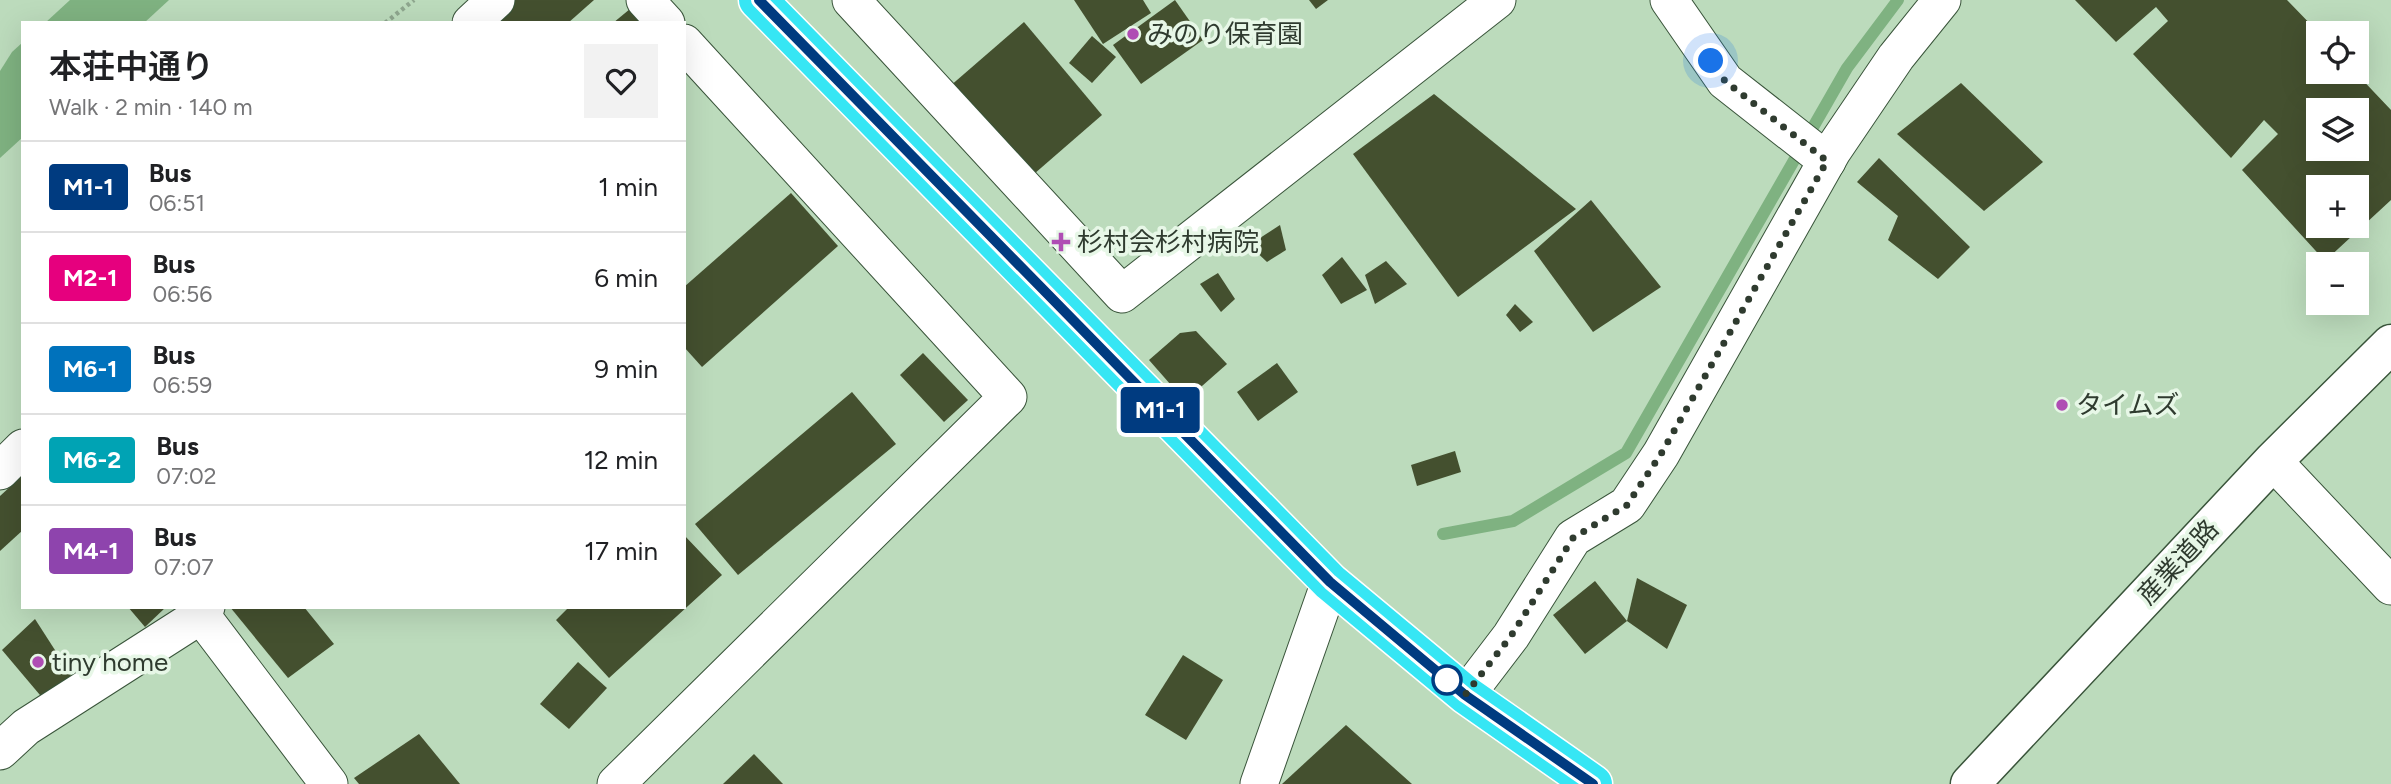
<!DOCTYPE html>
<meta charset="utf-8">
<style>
:root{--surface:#fff;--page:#f2f2f2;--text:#202124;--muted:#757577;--line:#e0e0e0}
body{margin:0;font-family:Figtree,"Noto Sans JP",sans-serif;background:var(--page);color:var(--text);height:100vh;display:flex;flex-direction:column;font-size:26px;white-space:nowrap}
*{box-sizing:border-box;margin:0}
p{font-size:23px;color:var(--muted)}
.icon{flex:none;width:38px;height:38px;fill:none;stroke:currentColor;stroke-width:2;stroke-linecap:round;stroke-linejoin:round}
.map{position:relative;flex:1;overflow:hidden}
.sheet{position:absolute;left:21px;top:21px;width:665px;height:588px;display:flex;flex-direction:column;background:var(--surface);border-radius:0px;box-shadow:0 7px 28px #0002}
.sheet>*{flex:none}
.badge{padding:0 14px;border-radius:5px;font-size:24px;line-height:46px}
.fabs{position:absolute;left:2306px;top:21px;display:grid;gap:14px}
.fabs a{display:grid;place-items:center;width:63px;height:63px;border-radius:0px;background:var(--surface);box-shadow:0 7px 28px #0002;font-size:35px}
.you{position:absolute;width:35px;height:35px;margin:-18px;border:5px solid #fff;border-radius:50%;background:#1a73e8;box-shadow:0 0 0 10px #1a73e833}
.map>.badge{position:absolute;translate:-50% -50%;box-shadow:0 0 0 4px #fff}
.round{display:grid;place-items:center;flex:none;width:74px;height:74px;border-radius:0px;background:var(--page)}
.overview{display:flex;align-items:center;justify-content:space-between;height:119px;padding:0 28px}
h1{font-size:33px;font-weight:600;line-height:52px}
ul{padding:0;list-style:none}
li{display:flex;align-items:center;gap:21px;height:91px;padding:0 28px;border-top:2px solid var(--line)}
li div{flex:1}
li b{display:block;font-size:26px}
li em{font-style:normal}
li .badge{min-width:77px;font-weight:700;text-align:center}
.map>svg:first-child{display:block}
.water{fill:#7fb281}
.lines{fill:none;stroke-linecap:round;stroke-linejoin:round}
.stream{stroke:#7fb281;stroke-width:12}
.building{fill:#44502f;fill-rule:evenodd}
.minor-casing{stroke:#39543a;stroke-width:39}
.tertiary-casing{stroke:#39543a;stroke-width:41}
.trunk-casing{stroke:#fff;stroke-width:41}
.path{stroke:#8ea68e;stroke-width:4.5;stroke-dasharray:3.5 3.5;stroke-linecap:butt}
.minor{stroke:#fff;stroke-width:37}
.tertiary{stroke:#fff;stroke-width:38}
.trunk{stroke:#36e6f4;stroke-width:38}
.line-casing{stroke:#fff;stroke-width:16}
.line{stroke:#003b80;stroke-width:10}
.walk{stroke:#2f3b2f;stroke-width:7;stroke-dasharray:0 12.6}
.poi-dot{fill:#af4db4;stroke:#e7f7e7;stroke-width:2.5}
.stop-dot{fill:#fff;stroke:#003b80;stroke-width:3.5}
.labels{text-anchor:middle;stroke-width:7;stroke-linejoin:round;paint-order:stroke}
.poi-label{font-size:26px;fill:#2f3b2f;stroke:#e7f7e7;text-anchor:start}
.street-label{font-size:26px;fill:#2f3b2f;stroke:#e7f7e7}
</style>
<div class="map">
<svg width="2391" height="784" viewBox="0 0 2391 784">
<rect width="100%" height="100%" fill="#bcdbbc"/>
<g class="water">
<path d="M70 0H169L144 23H45Z"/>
<path d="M23 42V137L0 158V71L12 52Z"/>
</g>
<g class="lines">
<path class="stream" d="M1443 534 1513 521 1626 453 1847 68 1898 0"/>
</g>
<g class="building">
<path d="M512 0H594L568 23H486Z"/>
<path d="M1074 0H1143L1151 13 1103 44Z"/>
<path d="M1175 0 1203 40 1141 84 1113 45Z"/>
<path d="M1309 0H1328L1316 9Z"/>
<path d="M2075 0H2287L2319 33V72H2355L2391 110V200L2325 261 2242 170 2278 134 2264 120 2231 158 2133 54 2168 21 2156 7 2116 42ZM2319 110H2357V149H2319ZM2319 187H2357V226H2319Z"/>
<path d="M636 4 652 23H613Z"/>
<path d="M1024 22 1102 115 1034 174 949 87Z"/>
<path d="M1092 36 1116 57 1092 83 1069 63Z"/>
<path d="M1961 83 2043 162 1984 211 1897 134Z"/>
<path d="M1434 94 1576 209 1458 297 1353 154Z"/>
<path d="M1879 158 1970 247 1938 279 1888 240 1898 216 1857 182Z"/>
<path d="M791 193 838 246 702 367 684 347V287Z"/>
<path d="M1591 200 1661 287 1593 332 1534 251Z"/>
<path d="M1280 225 1286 250 1267 262 1249 245Z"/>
<path d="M1342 257 1367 290 1341 304 1322 275Z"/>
<path d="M1386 261 1407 284 1375 304 1365 275Z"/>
<path d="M1218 273 1235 299 1221 312 1200 284Z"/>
<path d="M1515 304 1533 322 1520 332 1506 315Z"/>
<path d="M1196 331 1227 364 1185 401 1149 360 1180 333Z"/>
<path d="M923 353 968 400 944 422 900 375Z"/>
<path d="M1277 363 1298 392 1258 421 1237 392Z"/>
<path d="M852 392 896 444 738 575 695 524Z"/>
<path d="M1455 451 1461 472 1417 486 1411 465Z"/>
<path d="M23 475V530L0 551V496Z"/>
<path d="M684 535 722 575 609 678 556 620 569 607H684Z"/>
<path d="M1637 578 1687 605 1667 649 1627 621Z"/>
<path d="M1595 581 1627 621 1585 654 1553 615Z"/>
<path d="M128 607H166L145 627Z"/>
<path d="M230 607H304L334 644 288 678Z"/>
<path d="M35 619 71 675 45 701 2 650Z"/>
<path d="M1183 655 1223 680 1186 740 1145 715Z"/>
<path d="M578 662 607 688 569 729 540 704Z"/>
<path d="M1346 725 1412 784H1282Z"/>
<path d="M419 734 460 784H359L354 778Z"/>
<path d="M754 754 783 784H723Z"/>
</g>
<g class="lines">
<g class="minor-casing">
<g id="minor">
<path d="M645 0 666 23"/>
<path d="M851 0 1122 294 1497 0"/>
<path d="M1669 0 1725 81 1827 161"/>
<path d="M471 23 496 0"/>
<path d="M2273 461 2391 586"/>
<path d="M0 471 23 448"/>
<path d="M206 607 201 615 329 784"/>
<path d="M1466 695 1511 636 1573 538 1627 505 1661 454 1833 150 1896 57 1942 0"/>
<path d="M0 751 26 727 201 615"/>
<path d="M616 784 1008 397 684 43"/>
<path d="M1259 784 1330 582"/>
</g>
</g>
<g class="tertiary-casing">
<path id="tertiary" d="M1970 784 2273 461 2391 344"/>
</g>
<g class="trunk-casing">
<path id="trunk" d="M758 0 1330 582 1466 695 1593 784"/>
</g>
<path class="path" d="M385 23 414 0"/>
<use href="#minor" class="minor"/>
<use href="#tertiary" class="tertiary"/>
<use href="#trunk" class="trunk"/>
</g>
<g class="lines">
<g class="line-casing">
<path id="line" d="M759 0 1330 582 1465 695 1593 784"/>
</g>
<use href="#line" class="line"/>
<path class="walk" d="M1447 680 1465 695 1511 636 1573 538 1627 505 1661 454 1827 161 1725 81 1711 61"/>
</g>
<g class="poi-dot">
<circle cx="1133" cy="34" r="7"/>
<path d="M1057.5 231.5h7v7h7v7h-7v7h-7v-7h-7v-7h7z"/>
<circle cx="2062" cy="405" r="7"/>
<circle cx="38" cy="662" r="7"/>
</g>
<circle class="stop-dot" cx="1447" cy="680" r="14"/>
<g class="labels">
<g class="poi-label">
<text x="1147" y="43">みのり保育園</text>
<text x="1077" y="251">杉村会杉村病院</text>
<text x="2076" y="414">タイムズ</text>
<text x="52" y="671">tiny home</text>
</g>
<g class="street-label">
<text transform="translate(2178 562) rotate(-47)" y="9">産業道路</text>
</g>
</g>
</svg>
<div class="fabs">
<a><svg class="icon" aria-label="locate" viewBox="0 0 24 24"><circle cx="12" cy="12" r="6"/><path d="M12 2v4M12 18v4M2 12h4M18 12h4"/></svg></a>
<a><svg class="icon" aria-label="layers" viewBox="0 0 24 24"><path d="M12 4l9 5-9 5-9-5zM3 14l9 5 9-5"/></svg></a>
<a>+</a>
<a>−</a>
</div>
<div class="you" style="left:1711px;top:61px"></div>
<b class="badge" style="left:1160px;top:410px;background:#003b80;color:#fff">M1-1</b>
<section class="sheet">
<div class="overview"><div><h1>本荘中通り</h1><p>Walk · 2 min · 140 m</p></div><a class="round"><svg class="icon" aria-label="heart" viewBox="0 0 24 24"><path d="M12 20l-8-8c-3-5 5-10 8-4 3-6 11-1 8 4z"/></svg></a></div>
<ul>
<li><span class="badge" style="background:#003b80;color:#fff">M1-1</span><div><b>Bus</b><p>06:51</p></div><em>1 min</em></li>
<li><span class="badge" style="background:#e6007e;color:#fff">M2-1</span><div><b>Bus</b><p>06:56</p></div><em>6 min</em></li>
<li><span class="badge" style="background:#0072bc;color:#fff">M6-1</span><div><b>Bus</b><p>06:59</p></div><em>9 min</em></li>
<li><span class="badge" style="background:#00a3b4;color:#fff">M6-2</span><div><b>Bus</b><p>07:02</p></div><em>12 min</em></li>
<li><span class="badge" style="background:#8e44ad;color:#fff">M4-1</span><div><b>Bus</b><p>07:07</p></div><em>17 min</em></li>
</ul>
</section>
</div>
